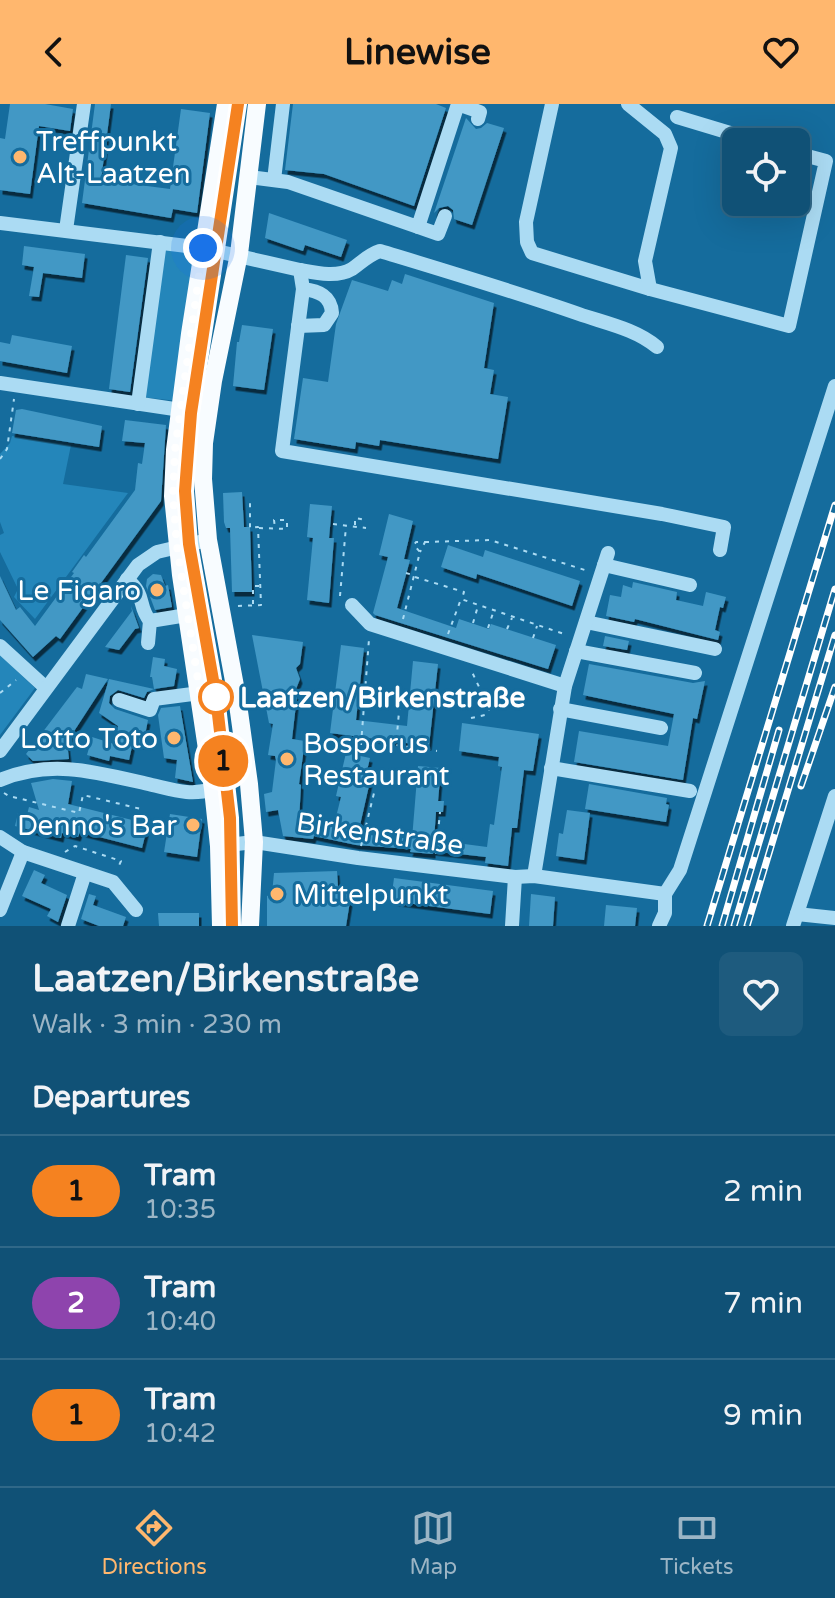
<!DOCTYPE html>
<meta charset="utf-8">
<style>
:root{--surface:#105176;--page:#1e5b7e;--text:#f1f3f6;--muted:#9cb5c5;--line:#306888;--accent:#ffb76e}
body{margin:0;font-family:"Varela Round",sans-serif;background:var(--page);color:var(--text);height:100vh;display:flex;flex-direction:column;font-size:30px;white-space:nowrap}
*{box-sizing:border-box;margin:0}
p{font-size:26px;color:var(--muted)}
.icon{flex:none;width:44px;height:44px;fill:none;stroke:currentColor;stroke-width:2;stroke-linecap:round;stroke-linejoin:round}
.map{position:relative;height:822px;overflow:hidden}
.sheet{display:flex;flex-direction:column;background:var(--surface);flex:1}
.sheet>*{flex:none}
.badge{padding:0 16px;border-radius:26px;font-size:28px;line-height:52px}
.buttons{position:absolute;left:722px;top:24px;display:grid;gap:16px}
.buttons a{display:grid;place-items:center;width:88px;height:88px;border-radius:12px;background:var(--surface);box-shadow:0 8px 32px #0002,0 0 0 2px var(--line);font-size:40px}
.you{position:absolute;width:40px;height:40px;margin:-20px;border:6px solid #fff;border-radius:50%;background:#1a73e8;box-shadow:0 0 0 12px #1a73e833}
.map>.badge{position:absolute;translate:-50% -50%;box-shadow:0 0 0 4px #fff}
h2{padding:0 32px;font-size:30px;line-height:72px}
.round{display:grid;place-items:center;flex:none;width:84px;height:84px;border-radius:12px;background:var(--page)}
.headline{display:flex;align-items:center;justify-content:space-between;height:136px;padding:0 32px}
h1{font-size:38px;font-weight:800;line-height:60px}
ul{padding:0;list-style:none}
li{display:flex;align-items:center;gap:24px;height:112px;padding:0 32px;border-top:2px solid var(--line)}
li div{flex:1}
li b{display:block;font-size:30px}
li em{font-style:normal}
li .badge{min-width:88px;font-weight:700;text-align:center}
header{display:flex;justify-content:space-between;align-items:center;height:104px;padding:0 32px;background:var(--accent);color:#111;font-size:36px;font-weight:800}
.dock{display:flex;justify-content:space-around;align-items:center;height:112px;border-top:2px solid var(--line);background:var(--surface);font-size:22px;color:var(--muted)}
.dock a{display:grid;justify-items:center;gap:4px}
.dock .active{color:var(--accent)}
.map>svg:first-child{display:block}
.green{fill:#2486ba}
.building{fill:#4298c5;filter:url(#shadow)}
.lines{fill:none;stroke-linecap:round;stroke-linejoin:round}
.path{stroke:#abdbf3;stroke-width:2;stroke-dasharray:4 6;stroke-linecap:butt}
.minor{stroke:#abdbf3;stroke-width:14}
.major{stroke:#f8fcff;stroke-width:18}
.tram{stroke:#fff;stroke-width:2}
.rail-casing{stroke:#fff;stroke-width:7}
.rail{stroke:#156c9d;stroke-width:4;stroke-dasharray:12;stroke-linecap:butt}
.line-casing{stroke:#fff;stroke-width:18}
.line{stroke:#f58220;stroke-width:12}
.walk{stroke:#fff;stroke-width:8;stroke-dasharray:0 14.4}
.poi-dot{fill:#ffb76e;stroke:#156c9d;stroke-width:3}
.stop-dot{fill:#fff;stroke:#f58220;stroke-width:4}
.labels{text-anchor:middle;stroke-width:6;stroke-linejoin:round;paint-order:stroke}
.poi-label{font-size:28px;fill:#fff;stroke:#156c9d;text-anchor:start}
.stop-label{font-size:28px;font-weight:bold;fill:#fff;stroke:#156c9d;text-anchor:start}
.street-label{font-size:28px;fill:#fff;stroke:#156c9d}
</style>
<header><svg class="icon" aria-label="back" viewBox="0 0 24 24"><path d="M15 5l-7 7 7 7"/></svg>Linewise<svg class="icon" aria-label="heart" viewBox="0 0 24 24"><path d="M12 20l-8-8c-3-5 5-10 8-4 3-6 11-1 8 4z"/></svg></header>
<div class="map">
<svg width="835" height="822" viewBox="0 0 835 822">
<defs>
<filter id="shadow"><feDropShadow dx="2.5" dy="4.5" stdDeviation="0" flood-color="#0009"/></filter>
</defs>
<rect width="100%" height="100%" fill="#156c9d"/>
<g class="green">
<path d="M162 141 200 147 178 297 141 293Z"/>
<path d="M12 332 71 341 63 380 128 389 35 515 14 493 18 485 0 448V431L4 429 0 418V350L10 339Z"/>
<path d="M0 551 35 584 0 631Z"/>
</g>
<g class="building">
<path d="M10 0H45L73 5 70 27 39 22 30 90 0 86V34L5 35Z"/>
<path d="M95 0H111L101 76 170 85 181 5 210 9 197 109 173 105 171 114 82 99Z"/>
<path d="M293 0H436L446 4 414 102 324 70 285 66Z"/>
<path d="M466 14 476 25 481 24 487 19 504 24 472 121 454 115 453 106 448 102 439 104 434 109Z"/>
<path d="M269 109 347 136 341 153 305 141 303 147 265 134Z"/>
<path d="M24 142 85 150 82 174 43 169 39 193 29 192 34 163 22 161Z"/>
<path d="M126 151 148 154 130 288 109 285Z"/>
<path d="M405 170 494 199 484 264 494 266 490 290 508 293 498 355 380 336 379 342 356 338 355 345 294 335 303 274 328 278 336 220 352 176 388 187 392 176 402 180Z"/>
<path d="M242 221 273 225 264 286 233 282 237 238H239Z"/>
<path d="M12 231 72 242 67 269 0 257V238L10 240Z"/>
<path d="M22 305 102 322 99 343 12 329 16 306Z"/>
<path d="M125 316 166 321 161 397 60 535 56 532 33 553 0 516V472L16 506 20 503 35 522 74 469 72 468 84 451 86 453 135 386 138 359 142 360 145 339 122 337Z"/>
<path d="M242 388 244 423H250L252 488H232L230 424H226L224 418 223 389Z"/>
<path d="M310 400 332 402 329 434H334L329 499 307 496 313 434 307 433Z"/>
<path d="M389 410 413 417 404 455 410 456 397 504 456 524 459 515 489 525 491 520 556 541 548 565 375 511 373 509 388 453 379 451Z"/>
<path d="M448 441 483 453 485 446 580 477 572 502 477 470 476 475 441 463Z"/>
<path d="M153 470 161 471 165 482 168 481 172 503 155 506 146 482 147 475Z"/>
<path d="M633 478 677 488 676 496 703 502 706 488 726 493 723 504 720 503 715 526 720 528 718 536 635 515 634 518 606 512 610 491 621 493 623 481 632 484Z"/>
<path d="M131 502 139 524 135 525 119 546 105 543 132 507Z"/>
<path d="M252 531 303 538 300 560 296 564 300 575 294 590 297 592 292 635 305 637 299 680 301 681 299 717 334 721 341 693 336 692 346 649 370 654 366 671 371 673 358 730 412 735 418 662 441 664 438 697H444L443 708H436L434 736 487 743 490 720 494 721 502 663 498 662 499 653 459 647 462 619 539 630 533 667 524 666 517 724H512L508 762 485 759 486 753 433 747V750L410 748 411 745 356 741 314 732 313 735 283 732 278 706 266 708 264 690 272 688 276 656 275 652 268 651 273 620 269 619Z"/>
<path d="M605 532 629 537 627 546 603 542Z"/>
<path d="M341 541 364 544 356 616 407 622 413 557 438 560 429 642 330 629Z"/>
<path d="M153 553 165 555 164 562 177 565 174 582 154 585 152 573H150Z"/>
<path d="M589 560 693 579 705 577 697 615 693 614 683 676 574 658 579 627 668 642 674 610 583 591Z"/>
<path d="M86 570 108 575 67 638 69 655 33 657 26 650 77 583 82 585Z"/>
<path d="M109 575 154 585 147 588 144 594 118 586 110 592 109 599 115 605 148 616 143 641 133 638 129 656 110 652 109 657 87 651 92 633 114 640 118 622 99 609Z"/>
<path d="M180 602 187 643 193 678 175 674 177 656 164 654 158 611 161 604Z"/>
<path d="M53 675 72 677 68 700 148 720 142 744 80 728 78 733 62 729 61 734 15 722 18 709 27 711 29 703 39 706 31 679Z"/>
<path d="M589 680 667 694 666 700 669 701 666 718 585 705Z"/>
<path d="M567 706 590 709 584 756 556 752 559 729 563 730Z"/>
<path d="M170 710 202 715 197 753 164 748Z"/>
<path d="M34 766 45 771 41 779 67 791 58 818 47 812 51 805 22 792Z"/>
<path d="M337 767 338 783 352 785 346 822H267V792L272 790 274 769Z"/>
<path d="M394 774 493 787 490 810 391 797Z"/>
<path d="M89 790 96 792 93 801 126 813 123 822H99L81 815Z"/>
<path d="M531 790 555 793 553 822H529Z"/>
<path d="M606 801 637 804 635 822H604Z"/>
<path d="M158 809H199V822H159Z"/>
</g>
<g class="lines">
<g class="path">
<path d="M0 355 7 345 14 295"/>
<path d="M333 420 366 424"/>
<path d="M355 421V414L366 416"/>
<path d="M259 424 287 425V416H274L275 424"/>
<path d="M425 438 490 436 588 467"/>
<path d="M406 469 413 471"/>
<path d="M415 473 464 488 462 494"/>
<path d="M340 492 346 422"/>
<path d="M253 500V482H259"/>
<path d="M238 502 261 501 258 423 250 424V397"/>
<path d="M403 515 420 448 414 441 416 438H425L420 448"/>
<path d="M473 519 478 502"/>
<path d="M488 524 494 506"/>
<path d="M507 525 512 514"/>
<path d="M448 530 461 495 567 531"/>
<path d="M533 534 537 522"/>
<path d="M0 589 16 576"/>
<path d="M365 592 400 597 396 641 437 647"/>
<path d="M471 614 485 611 491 603 490 593 480 585 472 568"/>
<path d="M361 641 369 535"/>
<path d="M4 689 9 692 79 709 83 691 141 705"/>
<path d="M361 742 375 685"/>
<path d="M65 748 75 742 121 757 117 766"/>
<path d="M436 750 440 708"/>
</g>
<g class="minor">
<path d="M552 0 526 118 527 138 532 149 650 185 789 222 826 57 796 49"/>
<path d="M628 0 665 30 671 44 645 157 650 185"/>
<path d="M460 1 480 8 478 15"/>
<path d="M677 13 760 38"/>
<path d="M249 73 288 78 418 123 458 0"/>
<path d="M274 76 283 0"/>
<path d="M0 119 203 144 300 166 303 185 282 347 662 410 724 423 720 446"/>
<path d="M418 123 438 130 445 112"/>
<path d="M66 126 84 0"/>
<path d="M300 166C316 169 337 174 352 165 362 158 368 151 380 147 446 167 513 187 579 210 605 219 636 225 657 243"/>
<path d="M298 222 324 221 332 209C331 192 319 187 303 185"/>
<path d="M0 279 181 306"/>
<path d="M138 300 160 138"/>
<path d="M604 461 690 481"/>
<path d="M127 475C147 492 137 501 150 517"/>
<path d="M352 501 370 520 565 582"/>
<path d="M586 518 715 545"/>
<path d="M148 539 150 517 187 511"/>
<path d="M0 542 46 584"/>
<path d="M576 547 695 569"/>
<path d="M119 596 150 606 154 595 200 589"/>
<path d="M560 605 661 624"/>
<path d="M0 647 138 461 157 448 208 436"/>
<path d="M551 664 690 687"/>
<path d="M0 676C52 654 100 669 152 681 174 686 191 692 213 685"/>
<path d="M0 733 23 748 113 778 136 806"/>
<path d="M219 742 254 738 358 754 515 773 534 772 665 790"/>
<path d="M534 772 565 582 608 449"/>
<path d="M0 806 23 748"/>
<path d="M797 810 835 814"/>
<path d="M68 822 85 769"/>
<path d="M512 822 515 773"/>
<path d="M659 822 665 809V790L680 766 835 282"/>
<path d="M793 822 835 692"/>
</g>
<g class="major">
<path d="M221 822 219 742 213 685 181 471 173 392 175 346 190 230 226 0"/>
<path d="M250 822 254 738 249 680 237 593 208 436 203 375 204 339 213 277 239 150 257 0"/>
</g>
<path class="tram" d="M239 822 237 714 222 591 196 438 192 387 198 310 245 0"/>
<g class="rail-casing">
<g id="rail">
<path d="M801 682 835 583"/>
<path d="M707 822 835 401"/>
<path d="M722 822 779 626"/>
<path d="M734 822 835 485"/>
<path d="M747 822 835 531"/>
</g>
</g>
<use href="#rail" class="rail"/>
</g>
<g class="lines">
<g class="line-casing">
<path id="line" d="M232 822 230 714 216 593 189 440 185 387 191 309 238 0"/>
</g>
<use href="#line" class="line"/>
<path class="walk" d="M203 144 175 346 173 392 177 442 200 589 216 593"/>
</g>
<g class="poi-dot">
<circle cx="20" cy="53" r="8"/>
<circle cx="157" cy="486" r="8"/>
<circle cx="174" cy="634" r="8"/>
<circle cx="287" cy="655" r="8"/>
<circle cx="193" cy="721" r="8"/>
<circle cx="277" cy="790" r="8"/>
</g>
<circle class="stop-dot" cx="216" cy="593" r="16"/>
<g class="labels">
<g class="poi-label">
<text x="36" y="47">Treffpunkt<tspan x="36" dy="32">Alt-Laatzen</tspan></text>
<text x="141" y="496" text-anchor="end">Le Figaro</text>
<text x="158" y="644" text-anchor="end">Lotto Toto</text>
<text x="303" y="649">Bosporus<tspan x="303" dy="32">Restaurant</tspan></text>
<text x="177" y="731" text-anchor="end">Denno's Bar</text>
<text x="293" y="800">Mittelpunkt</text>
</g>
<g class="stop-label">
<text x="240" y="603">Laatzen/Birkenstraße</text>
</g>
<g class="street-label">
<text transform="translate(380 729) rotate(8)" y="10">Birkenstraße</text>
</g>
</g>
</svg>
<div class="buttons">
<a><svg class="icon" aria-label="locate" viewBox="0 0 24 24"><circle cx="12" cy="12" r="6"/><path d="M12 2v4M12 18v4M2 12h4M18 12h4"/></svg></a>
</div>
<div class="you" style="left:203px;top:144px"></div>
<b class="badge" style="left:223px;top:657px;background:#f58220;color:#111">1</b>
</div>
<section class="sheet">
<div class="headline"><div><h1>Laatzen/Birkenstraße</h1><p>Walk · 3 min · 230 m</p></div><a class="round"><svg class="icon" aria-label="heart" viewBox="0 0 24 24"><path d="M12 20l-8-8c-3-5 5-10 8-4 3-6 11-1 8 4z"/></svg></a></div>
<h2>Departures</h2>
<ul>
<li><span class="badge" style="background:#f58220;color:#111">1</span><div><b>Tram</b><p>10:35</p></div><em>2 min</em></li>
<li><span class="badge" style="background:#8e44ad;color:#fff">2</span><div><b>Tram</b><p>10:40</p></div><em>7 min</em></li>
<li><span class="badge" style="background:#f58220;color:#111">1</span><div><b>Tram</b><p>10:42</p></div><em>9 min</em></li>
</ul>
</section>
<nav class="dock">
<a class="active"><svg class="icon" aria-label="directions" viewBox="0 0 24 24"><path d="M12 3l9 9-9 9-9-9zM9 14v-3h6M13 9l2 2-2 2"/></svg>Directions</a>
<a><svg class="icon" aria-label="map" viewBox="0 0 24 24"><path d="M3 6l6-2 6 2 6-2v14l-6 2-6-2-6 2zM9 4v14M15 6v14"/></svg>Map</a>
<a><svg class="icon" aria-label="tickets" viewBox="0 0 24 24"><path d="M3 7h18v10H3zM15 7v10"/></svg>Tickets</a>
</nav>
